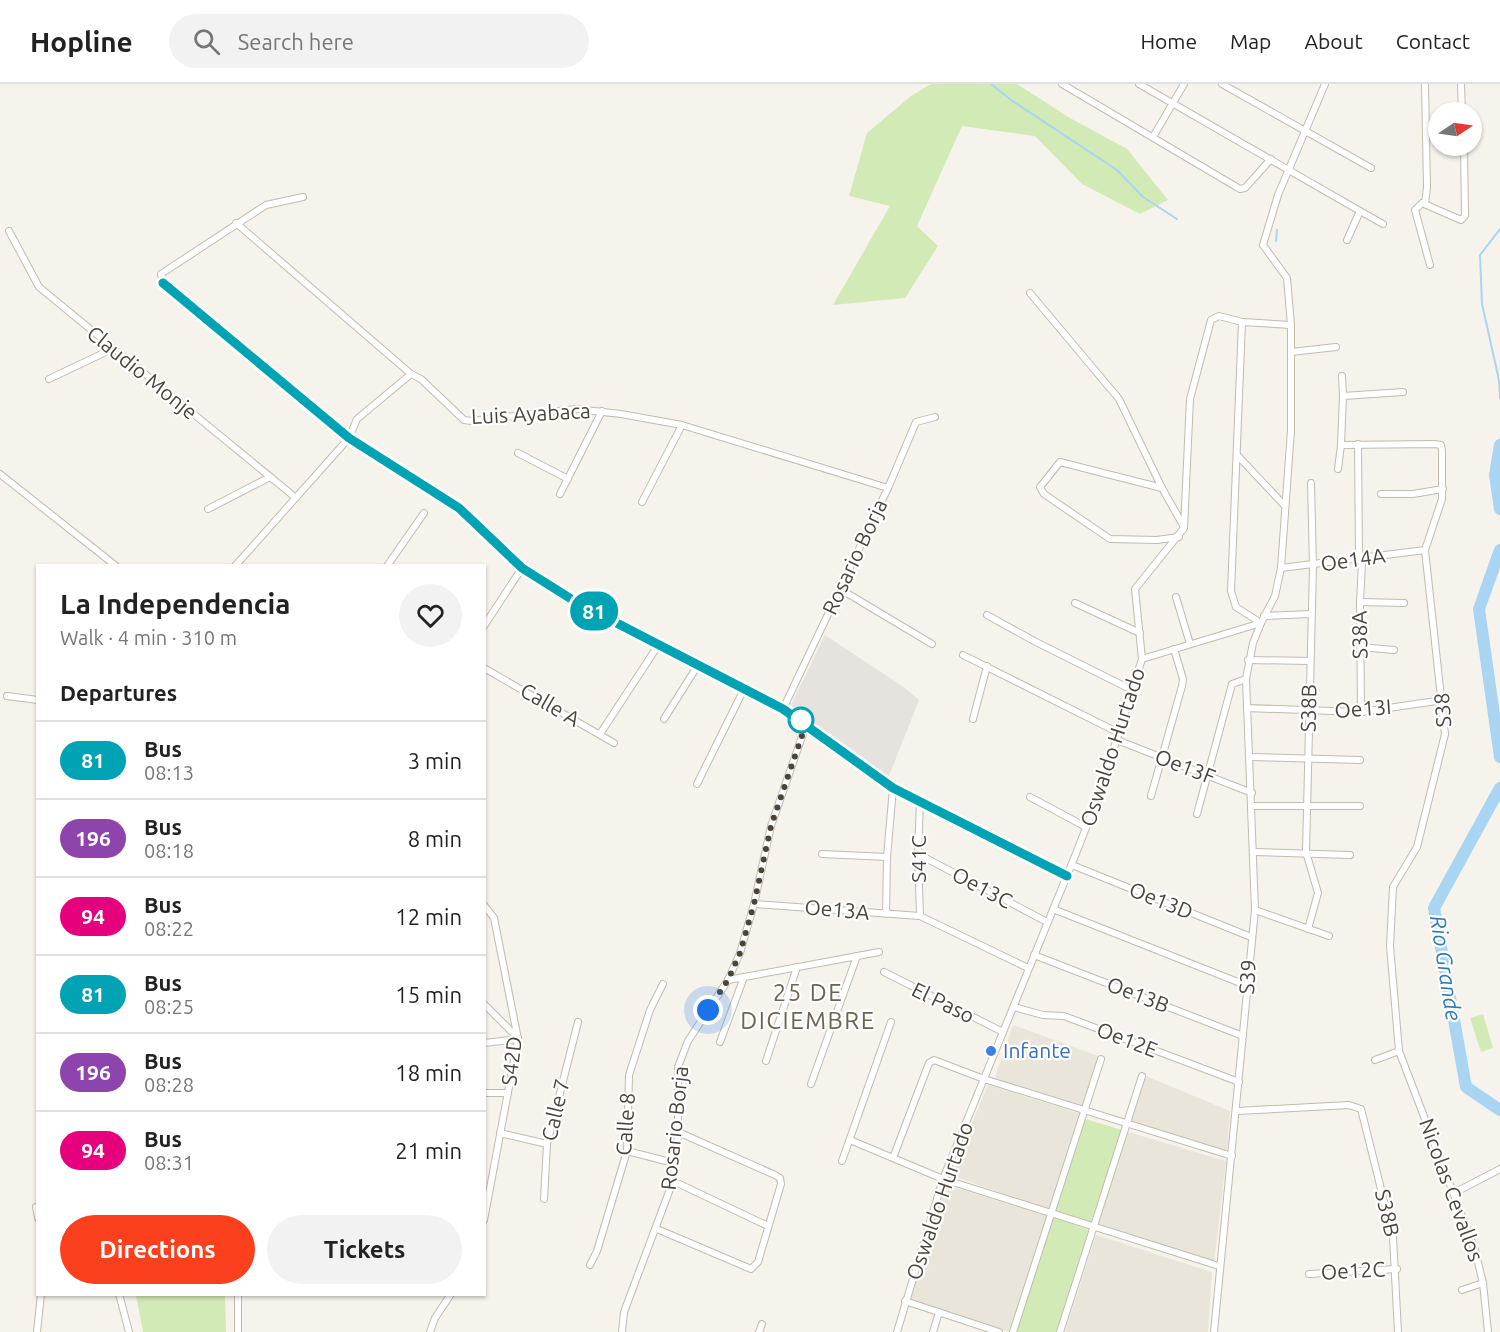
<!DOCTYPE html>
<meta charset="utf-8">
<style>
:root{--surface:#fff;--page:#f2f2f2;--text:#222;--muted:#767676;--line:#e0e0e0;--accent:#fc3f1d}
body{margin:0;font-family:Ubuntu,sans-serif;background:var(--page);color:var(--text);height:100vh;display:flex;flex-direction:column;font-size:22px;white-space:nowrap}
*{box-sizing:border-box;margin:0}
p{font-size:20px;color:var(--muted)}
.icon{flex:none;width:33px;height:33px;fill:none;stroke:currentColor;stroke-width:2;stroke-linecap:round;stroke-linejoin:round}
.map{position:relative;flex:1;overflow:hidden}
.panel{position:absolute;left:36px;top:480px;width:450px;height:732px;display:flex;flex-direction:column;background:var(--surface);border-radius:0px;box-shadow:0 2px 4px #0004}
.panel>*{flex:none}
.badge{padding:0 12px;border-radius:20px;font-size:21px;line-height:39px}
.needle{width:39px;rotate:77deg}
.buttons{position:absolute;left:1428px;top:18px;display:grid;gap:12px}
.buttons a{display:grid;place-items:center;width:54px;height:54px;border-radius:50%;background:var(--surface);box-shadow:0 2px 4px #0004;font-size:30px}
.you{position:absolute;width:30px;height:30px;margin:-15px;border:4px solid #fff;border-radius:50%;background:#1a73e8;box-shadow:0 0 0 9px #1a73e833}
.map>.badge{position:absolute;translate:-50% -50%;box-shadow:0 0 0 3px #fff}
h2{padding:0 24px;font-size:22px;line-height:54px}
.round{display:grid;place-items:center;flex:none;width:63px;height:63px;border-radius:32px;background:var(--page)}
.overview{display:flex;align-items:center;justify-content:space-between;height:102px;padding:0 24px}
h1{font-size:28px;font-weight:700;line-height:45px}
.button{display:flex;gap:12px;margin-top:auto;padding:12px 24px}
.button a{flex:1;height:69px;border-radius:36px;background:var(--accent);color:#fff;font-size:24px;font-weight:700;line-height:69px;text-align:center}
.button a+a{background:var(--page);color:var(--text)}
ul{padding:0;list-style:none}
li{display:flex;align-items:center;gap:18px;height:78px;padding:0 24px;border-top:2px solid var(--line)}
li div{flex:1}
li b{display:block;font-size:22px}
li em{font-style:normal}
li .badge{min-width:66px;font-weight:700;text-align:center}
header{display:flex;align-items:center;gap:36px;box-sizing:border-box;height:84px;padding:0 30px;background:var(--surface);border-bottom:2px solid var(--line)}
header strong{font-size:28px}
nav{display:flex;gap:33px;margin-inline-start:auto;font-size:21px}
.search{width:420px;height:54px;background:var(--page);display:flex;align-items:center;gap:15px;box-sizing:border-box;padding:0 21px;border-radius:33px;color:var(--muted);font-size:22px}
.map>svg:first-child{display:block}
.residential{fill:#eae5da}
.industrial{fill:#e6e2dd}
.green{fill:#d2eab5}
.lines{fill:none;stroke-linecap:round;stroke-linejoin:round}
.stream{stroke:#a9d4f2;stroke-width:2}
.river{stroke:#a9d4f2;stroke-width:12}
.minor-casing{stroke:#c2bbae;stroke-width:8}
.minor{stroke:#fff;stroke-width:6}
.line-casing{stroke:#fff;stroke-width:14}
.line{stroke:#00a3b4;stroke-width:9}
.walk{stroke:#4b4439;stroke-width:6;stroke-dasharray:0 10.8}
.stop-dot{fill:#fff;stroke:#00a3b4;stroke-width:3}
.shop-dot{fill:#3f7fe0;stroke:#fff;stroke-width:2}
.labels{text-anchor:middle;stroke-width:4.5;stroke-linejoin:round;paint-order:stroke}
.street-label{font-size:21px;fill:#4b4439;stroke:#fff}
.shop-label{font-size:21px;fill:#366cbe;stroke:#fff;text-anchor:start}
.water-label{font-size:22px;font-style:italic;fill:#2e7ab2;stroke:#fff}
.quarter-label{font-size:24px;letter-spacing:1.5px;fill:#6e6250;stroke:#fff}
</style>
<header>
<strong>Hopline</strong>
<div class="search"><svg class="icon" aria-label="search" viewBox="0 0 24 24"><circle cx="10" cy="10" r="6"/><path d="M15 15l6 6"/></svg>Search here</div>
<nav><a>Home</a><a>Map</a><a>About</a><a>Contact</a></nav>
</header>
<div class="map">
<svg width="1500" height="1248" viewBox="0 0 1500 1248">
<rect width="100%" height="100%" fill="#f6f3ec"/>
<g class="residential">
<path d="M1013 941 1101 973 1084 1023 995 994Z"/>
<path d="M1146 992 1230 1027 1227 1068 1131 1038Z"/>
<path d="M988 1001 1081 1030 1050 1126 950 1091Z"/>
<path d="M1128 1048 1226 1077 1214 1179 1097 1143Z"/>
<path d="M946 1101 1048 1132 1010 1248 908 1217Z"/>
<path d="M1096 1151 1212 1188 1208 1248H1065Z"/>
</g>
<path class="industrial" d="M825 551 905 604 919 616 887 697 789 625Z"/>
<g class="green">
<path d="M931 0H1017L1070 34 1127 65 1168 116 1140 130 1082 100 1035 52 962 42 917 142 938 162 905 214 833 221 890 122 849 112 867 49 911 12Z"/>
<path d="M1483 930 1493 964 1481 968 1470 934Z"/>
<path d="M1085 1035 1122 1046 1090 1141 1054 1127Z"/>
<path d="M1052 1133 1089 1146 1058 1248H1018L1016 1247Z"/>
<path d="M136 1211H225L226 1248H143Z"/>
</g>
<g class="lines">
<g class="stream">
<path d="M991 0 1011 16 1117 86 1143 113 1177 135"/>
<path d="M1500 145 1480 171 1482 220 1499 296 1500 314"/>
<path d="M1276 157 1277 146"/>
</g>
<g class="river">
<path d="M1500 361 1495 391 1500 425"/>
<path d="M1500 466 1479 525 1500 673"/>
<path d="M1500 704 1434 824 1466 1003 1500 1026"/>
</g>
<g class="minor-casing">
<g id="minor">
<path d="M1062 0 1240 105 1245 104 1271 75"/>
<path d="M1139 0 1360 127 1347 156"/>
<path d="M1222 0 1371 84"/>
<path d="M1461 0 1462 28"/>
<path d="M1153 53 1184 0"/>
<path d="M1425 120 1427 103 1425 0"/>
<path d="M1360 127 1383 140"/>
<path d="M236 139 411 290 421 295 464 336 472 337 576 325 621 330 682 341 888 404"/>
<path d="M9 147 39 203 296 414"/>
<path d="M1430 181 1415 126 1422 119 1461 136 1465 132 1464 62"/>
<path d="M1030 209 1119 315 1162 404"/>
<path d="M1291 268 1336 263"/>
<path d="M411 290 357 335 349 354 460 424 522 484 576 518 783 625 893 704 1067 792"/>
<path d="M1342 292 1343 312"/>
<path d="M49 295 112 265"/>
<path d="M1403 308 1343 312 1341 361 1434 360 1441 361 1442 366V415L1425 466 1445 650 1417 763 1393 803 1390 862 1399 967 1475 1166 1483 1199 1488 1248"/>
<path d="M1358 360 1359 474 1362 479 1360 518 1361 628"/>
<path d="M518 369 568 395"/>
<path d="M1237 371 1284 421"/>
<path d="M1338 385 1341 361"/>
<path d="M0 390 116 482"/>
<path d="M560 410 602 327"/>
<path d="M1381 410H1413L1443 405"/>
<path d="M642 418 682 341"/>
<path d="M208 425 270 393"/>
<path d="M1179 453 1157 456 1110 455 1044 410 1040 403 1060 378 1162 404 1184 443"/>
<path d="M235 482 349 354 163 199 161 190 266 121 303 113"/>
<path d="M387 482 424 429"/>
<path d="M1281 484 1425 466"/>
<path d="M840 505 932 560"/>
<path d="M1176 513 1190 560"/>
<path d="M1360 518 1404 519"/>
<path d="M1075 519 1140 549"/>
<path d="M987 531 1036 558 1132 606"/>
<path d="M1264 532 1310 530"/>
<path d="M484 542 522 484"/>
<path d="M1360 563 1394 566"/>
<path d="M963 571 1119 649"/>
<path d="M1142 575 1135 505 1184 444 1190 315 1211 236 1219 232 1242 238 1291 241"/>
<path d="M1248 576 1310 577"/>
<path d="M484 584 614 659"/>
<path d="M7 612 38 616"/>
<path d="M1247 624 1361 628 1443 616"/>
<path d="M783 625 888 404 916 338 935 333"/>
<path d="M664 635 698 581"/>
<path d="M973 635 987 582"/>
<path d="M600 650 659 560"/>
<path d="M1117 656 1252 709"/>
<path d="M1249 673 1360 676"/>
<path d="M697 700 744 605"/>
<path d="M1151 712 1182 602 1183 595 1174 565"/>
<path d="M1030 713 1086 743"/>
<path d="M920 717 918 770 920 832"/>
<path d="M1253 722H1360"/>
<path d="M1197 730 1232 600 1246 595"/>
<path d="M1255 768 1350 771"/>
<path d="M822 770 887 773"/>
<path d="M918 770 1047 838"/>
<path d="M1072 781 1251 853"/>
<path d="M754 820 920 832 1028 884"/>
<path d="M484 821 494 834 518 955 484 1136"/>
<path d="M1053 825 1248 902"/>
<path d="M1255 826 1329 852"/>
<path d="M886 830 887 773 893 704"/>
<path d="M1308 845 1318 809 1306 768 1313 482 1311 399"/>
<path d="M1034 871 1243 952"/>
<path d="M884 888 1003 948"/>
<path d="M728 896 879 868"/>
<path d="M484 920 518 954"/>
<path d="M1014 923 1043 931 1064 932 1239 998"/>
<path d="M720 958 744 893"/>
<path d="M484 959 518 955"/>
<path d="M1375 976 1399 967"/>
<path d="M766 977 797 883"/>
<path d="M811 1000 857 872"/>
<path d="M484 1009H508"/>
<path d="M1237 1027 1349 1021 1361 1025 1393 1153 1398 1248"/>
<path d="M500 1049 547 1060"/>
<path d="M850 1056 943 1095 1219 1182"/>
<path d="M627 1067 674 1079"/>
<path d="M893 1074 929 979 934 976 984 995 1232 1072"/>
<path d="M842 1077 891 938"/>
<path d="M673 1097 768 1142"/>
<path d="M1454 1109 1500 1085"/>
<path d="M544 1115 547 1060 578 938"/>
<path d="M36 1123 38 1134"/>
<path d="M657 1145 751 1185 758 1178 781 1100 780 1094 775 1091 678 1048"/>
<path d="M590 1181 597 1167 627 1067 629 991 650 926 663 900"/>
<path d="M1309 1190 1397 1185"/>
<path d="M1462 1206 1483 1199"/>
<path d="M119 1210 129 1248"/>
<path d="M905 1217 999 1248"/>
<path d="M37 1248 41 1210"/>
<path d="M238 1248V1210"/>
<path d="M430 1248 435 1234 451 1210"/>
<path d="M622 1248 624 1228 673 1097 678 1052V983L688 957 728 896 740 869 754 820 771 742 806 641"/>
<path d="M759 1248 762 1240"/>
<path d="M897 1248 943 1095 1077 767 1102 702 1142 575 1261 539 1275 512 1281 484 1291 346V241L1287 194 1263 161 1278 111 1325 0"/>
<path d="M933 1248 939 1228"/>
<path d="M1013 1248 1101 975"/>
<path d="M1060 1248 1142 992"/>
<path d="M1214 1248 1255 826 1246 595 1253 559 1261 539 1236 523 1231 507 1242 238"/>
</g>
</g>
<use href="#minor" class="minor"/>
</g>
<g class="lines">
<g class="line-casing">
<path id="line" d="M163 199 349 354 459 424 522 484 576 518 783 625 893 704 1067 792"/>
</g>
<use href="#line" class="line"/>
<path class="walk" d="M708 926 728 896 740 869 754 820 771 742 806 640 801 636"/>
</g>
<circle class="stop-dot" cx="801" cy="636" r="12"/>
<circle class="shop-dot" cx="991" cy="967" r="6"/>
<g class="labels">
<g class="street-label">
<text transform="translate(142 289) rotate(39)" y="7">Claudio Monje</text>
<text transform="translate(531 330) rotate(-3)" y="7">Luis Ayabaca</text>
<text transform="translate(855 473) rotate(-65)" y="7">Rosario Borja</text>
<text transform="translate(1353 476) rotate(-8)" y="7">Oe14A</text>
<text transform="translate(1360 551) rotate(-91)" y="7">S38A</text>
<text transform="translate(550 621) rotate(30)" y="7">Calle A</text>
<text transform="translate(1309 624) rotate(-89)" y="7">S38B</text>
<text transform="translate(1363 625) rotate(-4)" y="7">Oe13I</text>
<text transform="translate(1443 626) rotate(-94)" y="7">S38</text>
<text transform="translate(1113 663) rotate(-72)" y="7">Oswaldo Hurtado</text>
<text transform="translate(1185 683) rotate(21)" y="7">Oe13F</text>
<text transform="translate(919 775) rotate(-90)" y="7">S41C</text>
<text transform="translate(982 804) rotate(28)" y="7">Oe13C</text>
<text transform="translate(1161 817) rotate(22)" y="7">Oe13D</text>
<text transform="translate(837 826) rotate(5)" y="7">Oe13A</text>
<text transform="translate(1248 893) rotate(-86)" y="7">S39</text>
<text transform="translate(1138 911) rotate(21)" y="7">Oe13B</text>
<text transform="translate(943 919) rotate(26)" y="7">El Paso</text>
<text transform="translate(1127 956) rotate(21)" y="7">Oe12E</text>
<text transform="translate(512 977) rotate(-83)" y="7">S42D</text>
<text transform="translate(556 1026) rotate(-77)" y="7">Calle 7</text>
<text transform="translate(626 1040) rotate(-86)" y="7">Calle 8</text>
<text transform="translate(675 1044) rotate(-84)" y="7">Rosario Borja</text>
<text transform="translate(1451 1106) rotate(70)" y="7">Nicolas Cevallos</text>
<text transform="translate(940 1117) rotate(-71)" y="7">Oswaldo Hurtado</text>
<text transform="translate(1387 1129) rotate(77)" y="7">S38B</text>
<text transform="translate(1353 1187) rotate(-3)" y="7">Oe12C</text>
</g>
<g class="shop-label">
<text x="1003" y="974">Infante</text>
</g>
<g class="water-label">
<text transform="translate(1446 884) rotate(81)" y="8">Rio Grande</text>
</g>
<g class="quarter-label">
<text x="808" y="917">25 DE<tspan x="808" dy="28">DICIEMBRE</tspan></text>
</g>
</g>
</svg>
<div class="buttons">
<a><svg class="needle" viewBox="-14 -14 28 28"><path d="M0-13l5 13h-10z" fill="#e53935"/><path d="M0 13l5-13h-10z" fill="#767676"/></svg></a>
</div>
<div class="you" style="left:708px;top:926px"></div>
<b class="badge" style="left:594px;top:527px;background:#00a3b4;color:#fff">81</b>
<section class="panel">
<div class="overview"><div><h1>La Independencia</h1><p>Walk · 4 min · 310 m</p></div><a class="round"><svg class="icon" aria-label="heart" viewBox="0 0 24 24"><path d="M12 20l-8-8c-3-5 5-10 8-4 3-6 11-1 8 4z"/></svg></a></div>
<h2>Departures</h2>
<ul>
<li><span class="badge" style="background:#00a3b4;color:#fff">81</span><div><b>Bus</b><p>08:13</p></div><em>3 min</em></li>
<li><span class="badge" style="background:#8e44ad;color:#fff">196</span><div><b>Bus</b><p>08:18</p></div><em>8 min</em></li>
<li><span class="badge" style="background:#e6007e;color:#fff">94</span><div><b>Bus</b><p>08:22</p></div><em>12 min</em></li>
<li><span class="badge" style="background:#00a3b4;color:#fff">81</span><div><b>Bus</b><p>08:25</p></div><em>15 min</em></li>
<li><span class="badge" style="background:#8e44ad;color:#fff">196</span><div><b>Bus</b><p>08:28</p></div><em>18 min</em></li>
<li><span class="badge" style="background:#e6007e;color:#fff">94</span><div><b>Bus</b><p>08:31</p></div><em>21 min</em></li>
</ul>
<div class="button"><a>Directions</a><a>Tickets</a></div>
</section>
</div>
